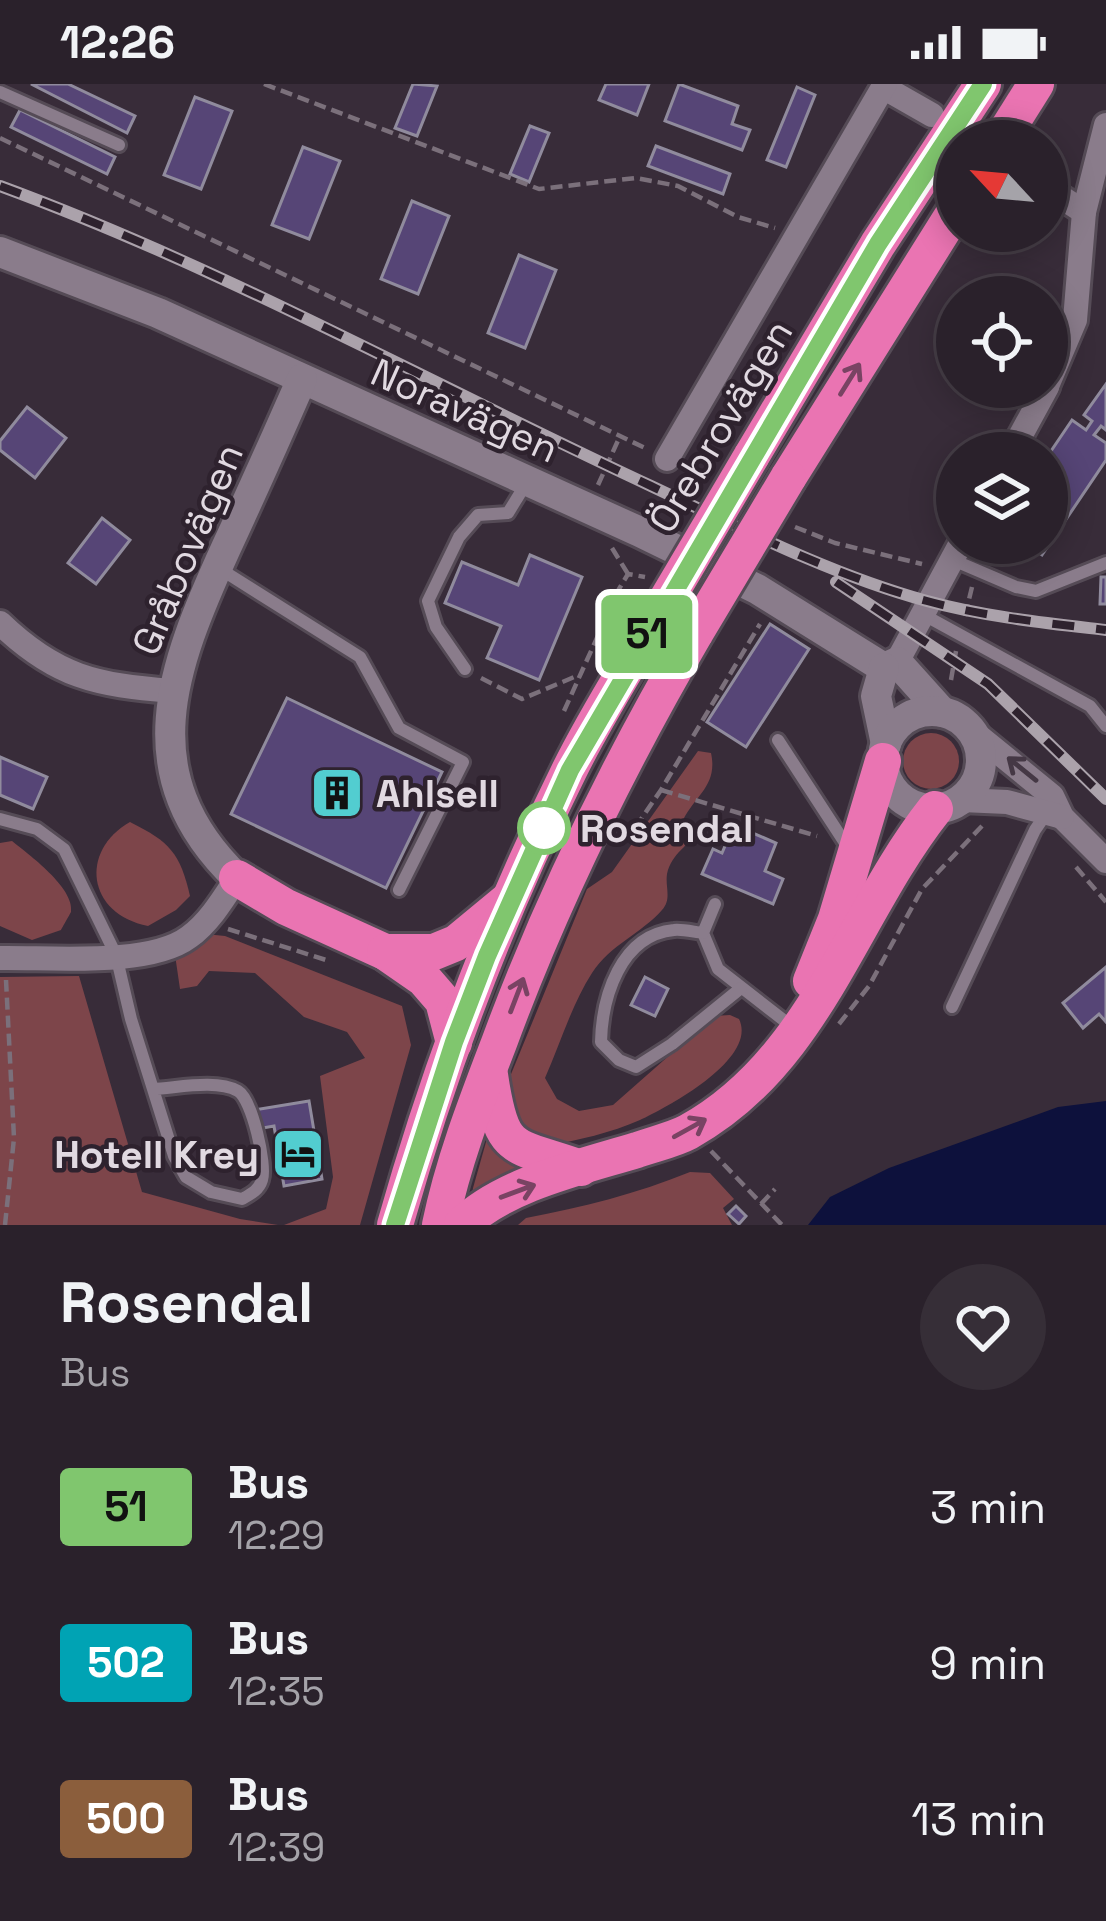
<!DOCTYPE html>
<meta charset="utf-8">
<style>
:root{--surface:#2a212b;--page:#362e37;--text:#f1f3f6;--muted:#a5a3a9;--line:#463e47}
body{margin:0;font-family:"Space Grotesk",sans-serif;background:var(--page);color:var(--text);height:100vh;display:flex;flex-direction:column;font-size:45px;white-space:nowrap}
*{box-sizing:border-box;margin:0}
p{font-size:39px;color:var(--muted)}
.icon{flex:none;width:66px;height:66px;fill:none;stroke:currentColor;stroke-width:2;stroke-linecap:round;stroke-linejoin:round}
.map{position:relative;height:1141px;overflow:hidden}
.side{display:flex;flex-direction:column;background:var(--surface);flex:1}
.side>*{flex:none}
.badge{padding:0 24px;border-radius:9px;font-size:42px;line-height:78px}
.needle{width:78px;rotate:296deg}
.buttons{position:absolute;left:936px;top:36px;display:grid;gap:24px}
.buttons a{display:grid;place-items:center;width:132px;height:132px;border-radius:50%;background:var(--surface);box-shadow:0 6px 30px #0003,0 0 0 3px var(--line);font-size:60px}
.map>.badge{position:absolute;translate:-50% -50%;box-shadow:0 0 0 6px #fff}
.round{display:grid;place-items:center;flex:none;width:126px;height:126px;border-radius:63px;background:var(--page)}
.headline{display:flex;align-items:center;justify-content:space-between;height:204px;padding:0 60px}
h1{font-size:57px;font-weight:700;line-height:90px}
ul{padding:0;list-style:none}
li{display:flex;align-items:center;gap:36px;height:156px;padding:0 60px}
li div{flex:1}
li b{display:block;font-size:45px}
li em{font-style:normal}
li .badge{min-width:132px;font-weight:700;text-align:center}
.status{display:flex;justify-content:space-between;align-items:center;height:84px;padding:0 60px;background:var(--surface);direction:ltr}
.status svg{height:33px;fill:currentColor}
.map>svg:first-child{display:block}
.green{fill:#7d454a}
.water{fill:#0d113c}
.building{fill:#564576;stroke:#908b9d;stroke-width:3}
.lines{fill:none;stroke-linecap:round;stroke-linejoin:round}
.lane-casing{stroke:#554b56;stroke-width:18}
.street-casing{stroke:#554b56;stroke-width:30}
.secondary-casing{stroke:#554b56;stroke-width:36}
.highway-casing{stroke:#554b56;stroke-width:42}
.path{stroke:#7b707b;stroke-width:4.5;stroke-dasharray:12 6;stroke-linecap:butt}
.lane{stroke:#8a7c8b;stroke-width:12}
.street{stroke:#8a7c8b;stroke-width:24}
.secondary{stroke:#8a7c8b;stroke-width:30}
.highway{stroke:#ea74b2;stroke-width:36}
.rail-casing{stroke:#aba2ab;stroke-width:12}
.rail{stroke:#2e222e;stroke-width:8;stroke-dasharray:22;stroke-linecap:butt}
.highway-bridge-casing{stroke:#554b56;stroke-width:42;stroke-linecap:butt}
.highway-bridge{stroke:#ea74b2;stroke-width:36}
.oneway{stroke:#794363}
.oneway2{stroke:#453845}
.line-casing{stroke:#fff;stroke-width:27}
.line{stroke:#80c66e;stroke-width:18}
.stop-dot{fill:#fff;stroke:#80c66e;stroke-width:6}
.labels{text-anchor:middle;stroke-width:9;stroke-linejoin:round;paint-order:stroke}
.street-label{font-size:39px;fill:#e1d9e1;stroke:#2e222e}
.poi-label{font-size:39px;font-weight:bold;fill:#e1d9e1;stroke:#2e222e;text-anchor:start}
.stop-label{font-size:39px;font-weight:bold;fill:#e1d9e1;stroke:#2e222e;text-anchor:start}
</style>
<div class="status"><b>12:26</b><svg viewBox="0 0 49 12"><path d="M0 12V9h3v3zM5 12V6h3v6zM10 12V3h3v9zM15 12V0h3v12zM26 1h20v11H26zM47 4h2v5h-2z"/></svg></div>
<div class="map">
<svg width="1106" height="1141" viewBox="0 0 1106 1141">
<rect width="100%" height="100%" fill="#382c39"/>
<g class="green">
<circle cx="931" cy="677" r="28"/>
<path d="M698 667 711 669C718 701 696 711 683 736L698 745C689 763 672 768 667 790 665 803 672 815 662 826 642 849 610 861 592 889 572 920 560 960 545 994L557 1015 579 1027 613 1021 714 932 730 931 739 935C758 974 670 1022 640 1036 611 1049 578 1056 547 1062L516 1047 507 1000 587 805 612 788Z"/>
<path d="M130 738C170 758 180 769 190 812L176 826 148 842C87 830 79 767 130 738Z"/>
<path d="M12 757C28 770 75 804 71 828 70 830 62 844 61 846L32 856 0 842V759Z"/>
<path d="M195 849 225 852 402 922 411 961 360 1141H284L326 1125 333 1093 320 992 365 974 347 948 304 933 255 889 209 887 197 902 180 905 174 864Z"/>
<path d="M79 892 142 1108 240 1135 278 1141H0V893Z"/>
<path d="M488 1051 534 1082 472 1111 473 1104Z"/>
<path d="M690 1088 710 1089 734 1115 723 1124 732 1141H518L526 1134C583 1123 636 1110 690 1088Z"/>
</g>
<path class="water" d="M1106 1017V1141H808L830 1113 889 1084 1058 1023Z"/>
<g class="building">
<path d="M31 0H68L135 32 127 49Z"/>
<path d="M413 0 437 2 417 52 395 44Z"/>
<path d="M606 0H649L637 31 599 16Z"/>
<path d="M679 0 738 22 732 40 750 46 742 66 665 37Z"/>
<path d="M797 3 815 11 786 83 767 76Z"/>
<path d="M195 13 232 27 201 105 164 91Z"/>
<path d="M20 26 115 73 107 90 11 43Z"/>
<path d="M530 42 549 49 529 98 510 90Z"/>
<path d="M656 62 730 90 723 110 648 82Z"/>
<path d="M303 63 340 77 309 155 272 141Z"/>
<path d="M412 117 449 132 418 210 381 195Z"/>
<path d="M519 171 556 186 525 264 488 249Z"/>
<path d="M1003 194 1031 213H991Z"/>
<path d="M1106 300V346L1101 342 1094 351 1106 359V376L1042 471 1024 459H1047V373L1072 336 1086 346 1092 337 1084 331Z"/>
<path d="M27 323 66 354 35 394 0 366V357Z"/>
<path d="M102 434 130 456 96 500 68 479Z"/>
<path d="M530 471 582 493 539 596 487 574 501 542 445 519 462 478 518 501Z"/>
<path d="M1101 493H1106V520H1100Z"/>
<path d="M770 540 809 565 746 663 707 638Z"/>
<path d="M287 614 442 688 386 804 231 730Z"/>
<path d="M0 673 47 693 33 725 0 711Z"/>
<path d="M734 741 776 759 765 787 783 795 773 820 702 790 713 765 722 769Z"/>
<path d="M1106 883V938L1099 930 1083 944 1063 919Z"/>
<path d="M645 893 668 905 655 932 631 921Z"/>
<path d="M309 1017 322 1095 284 1102 274 1042 257 1045 254 1026Z"/>
<path d="M736 1122 746 1132 739 1140 728 1130Z"/>
</g>
<g class="lines">
<g class="lane-casing">
<g id="lane">
<path d="M0 8 119 61"/>
<path d="M953 476 1016 503 1036 507 1106 479"/>
<path d="M217 483 360 573 399 644 463 678 399 806"/>
<path d="M924 531 1090 622 1106 642"/>
<path d="M465 585 436 543 428 517 459 453 478 431 508 429 527 398"/>
<path d="M778 656 847 762"/>
<path d="M0 735 37 745 64 765 116 871 131 935 174 1072 186 1093 211 1108 242 1115C251 1110 259 1106 262 1096 267 1081 252 1015 238 1007 216 995 177 1004 153 1005"/>
<path d="M715 820 703 849 718 885 795 945"/>
<path d="M703 849C694 848 682 845 674 846 620 851 602 914 601 958L619 976 636 983 672 960 741 904"/>
<path d="M952 923 1035 746 1046 730"/>
</g>
</g>
<g class="street-casing">
<g id="street">
<path d="M883 3 932 31"/>
<path d="M1047 104 1084 128"/>
<path d="M1047 302 1075 236 1084 128 1106 41"/>
<path d="M1011 369 1047 303"/>
<path d="M667 375 885 0"/>
<path d="M0 539C56 593 96 601 172 607"/>
<path d="M897 578 961 459"/>
<path d="M971 646 1052 712 1062 733 1106 777"/>
<path d="M962 716 1007 718 1062 733"/>
<path d="M0 874C50 873 149 883 189 853 209 839 224 814 237 794"/>
</g>
</g>
<g class="secondary-casing">
<g id="secondary">
<path d="M0 168 158 229 638 447 757 505 884 584 897 578 942 628"/>
<path d="M884 584 876 612 886 660"/>
<circle cx="932" cy="676" r="49"/>
<path d="M237 794C129 690 172 583 226 464 252 408 277 352 302 295"/>
</g>
</g>
<g class="highway-casing">
<g id="highway">
<path d="M1000 57 1036 0"/>
<path d="M751 373 878 160 983 0"/>
<path d="M788 394 957 124"/>
<path d="M237 794 286 823 385 868 424 895 443 917 454 959"/>
<path d="M385 868H434L456 859 508 816"/>
<path d="M811 897 836 835 883 677"/>
<path d="M490 991C502 1072 511 1059 581 1084"/>
<path d="M395 1141C439 985 497 832 569 687 596 632 630 580 660 527"/>
<path d="M440 1141C453 1078 476 1019 499 959 552 815 619 680 696 548"/>
<path d="M462 1141C504 1100 581 1083 637 1066 653 1060 673 1056 688 1048 815 978 851 831 935 725"/>
</g>
</g>
<g class="path">
<path d="M264 0 539 105 636 94 678 102 738 133 775 144"/>
<path d="M0 54 647 365"/>
<path d="M598 401 620 352"/>
<path d="M795 443 835 459 922 480"/>
<path d="M612 464 628 490"/>
<path d="M965 532 972 503"/>
<path d="M481 594 522 615 579 591"/>
<path d="M951 596 956 567"/>
<path d="M564 627 619 505 628 490 645 493"/>
<path d="M661 706 817 752"/>
<path d="M620 753 637 741 661 706 760 540"/>
<path d="M1076 783 1106 818"/>
<path d="M228 845 326 876"/>
<path d="M839 940 869 902 922 805 982 742"/>
<path d="M711 1067 782 1141"/>
<path d="M761 1120 775 1105"/>
<path d="M5 1141 14 1054 6 896"/>
</g>
<use href="#lane" class="lane"/>
<use href="#street" class="street"/>
<use href="#secondary" class="secondary"/>
<use href="#highway" class="highway"/>
<g class="rail-casing">
<g id="rail">
<path d="M0 102C224 184 435 302 651 402 740 444 832 491 927 517 986 533 1046 539 1106 546"/>
<path d="M836 498 988 600 1106 715"/>
</g>
</g>
<use href="#rail" class="rail"/>
<g class="highway-bridge-casing">
<g id="highway-bridge">
<path d="M660 527 751 373"/>
<path d="M696 548 788 394"/>
</g>
</g>
<use href="#highway-bridge" class="highway-bridge"/>
</g>
<defs><path id="oneway-shaft" d="M-6 0H5M1.5-3L5.5 0L1.5 3" fill="none" stroke-width="1.6" stroke-linecap="round" stroke-linejoin="round" transform="scale(3)"/></defs>
<g class="oneway">
<use href="#oneway-shaft" transform="translate(850 295) rotate(-58)"/>
<use href="#oneway-shaft" transform="translate(517 911) rotate(-69)"/>
<use href="#oneway-shaft" transform="translate(690 1044) rotate(-29)"/>
<use href="#oneway-shaft" transform="translate(518 1107) rotate(-20)"/>
</g>
<use class="oneway2" href="#oneway-shaft" transform="translate(1022 685) rotate(-141)"/>
<g class="lines">
<g class="line-casing">
<path id="line" d="M395 1141 454 958 487 872 570 686 878 160 983 0"/>
</g>
<use href="#line" class="line"/>
</g>
<defs>
<g id="building-square" transform="scale(2.7)"><rect x="-9" y="-9" width="18" height="18" rx="4" fill="#52cdd0" stroke="#2e222e"/><path d="M-4-6H4V6H1V3H-1V6H-4ZM-2.5-4.3h1.7v1.8h-1.7ZM.8-4.3h1.7v1.8H.8ZM-2.5-1h1.7V.8h-1.7ZM.8-1h1.7V.8H.8Z" fill="#111"/></g>
<g id="hotel-square" transform="scale(2.7)"><rect x="-9" y="-9" width="18" height="18" rx="4" fill="#52cdd0" stroke="#2e222e"/><path d="M-6-4.5h1.5V1H6V5H4.5V3h-9V5H-6ZM-4 0a1.8 1.8 0 1 1 3.6 0ZM.5 0V-2.5h3Q6-2.5 6 0Z" fill="#111"/></g>
</defs>
<g fill-rule="evenodd">
<use href="#building-square" x="337" y="709"/>
<use href="#hotel-square" x="298" y="1070"/>
</g>
<circle class="stop-dot" cx="544" cy="744" r="24"/>
<g class="labels">
<g class="street-label">
<text transform="translate(465 326) rotate(24)" y="14">Noravägen</text>
<text transform="translate(720 342) rotate(-59)" y="14">Örebrovägen</text>
<text transform="translate(187 465) rotate(-67)" y="14">Gråbovägen</text>
</g>
<g class="poi-label">
<text x="376" y="723">Ahlsell</text>
<text x="259" y="1084" text-anchor="end">Hotell Krey</text>
</g>
<g class="stop-label">
<text x="580" y="758">Rosendal</text>
</g>
</g>
</svg>
<div class="buttons">
<a><svg class="needle" viewBox="-14 -14 28 28"><path d="M0-13l5 13h-10z" fill="#e53935"/><path d="M0 13l5-13h-10z" fill="#a5a3a9"/></svg></a>
<a><svg class="icon" aria-label="locate" viewBox="0 0 24 24"><circle cx="12" cy="12" r="6"/><path d="M12 2v4M12 18v4M2 12h4M18 12h4"/></svg></a>
<a><svg class="icon" aria-label="layers" viewBox="0 0 24 24"><path d="M12 4l9 5-9 5-9-5zM3 14l9 5 9-5"/></svg></a>
</div>
<b class="badge" style="left:647px;top:550px;background:#80c66e;color:#111">51</b>
</div>
<section class="side">
<div class="headline"><div><h1>Rosendal</h1><p>Bus</p></div><a class="round"><svg class="icon" aria-label="heart" viewBox="0 0 24 24"><path d="M12 20l-8-8c-3-5 5-10 8-4 3-6 11-1 8 4z"/></svg></a></div>
<ul>
<li><span class="badge" style="background:#80c66e;color:#111">51</span><div><b>Bus</b><p>12:29</p></div><em>3 min</em></li>
<li><span class="badge" style="background:#00a3b4;color:#fff">502</span><div><b>Bus</b><p>12:35</p></div><em>9 min</em></li>
<li><span class="badge" style="background:#8b5e3c;color:#fff">500</span><div><b>Bus</b><p>12:39</p></div><em>13 min</em></li>
</ul>
</section>
